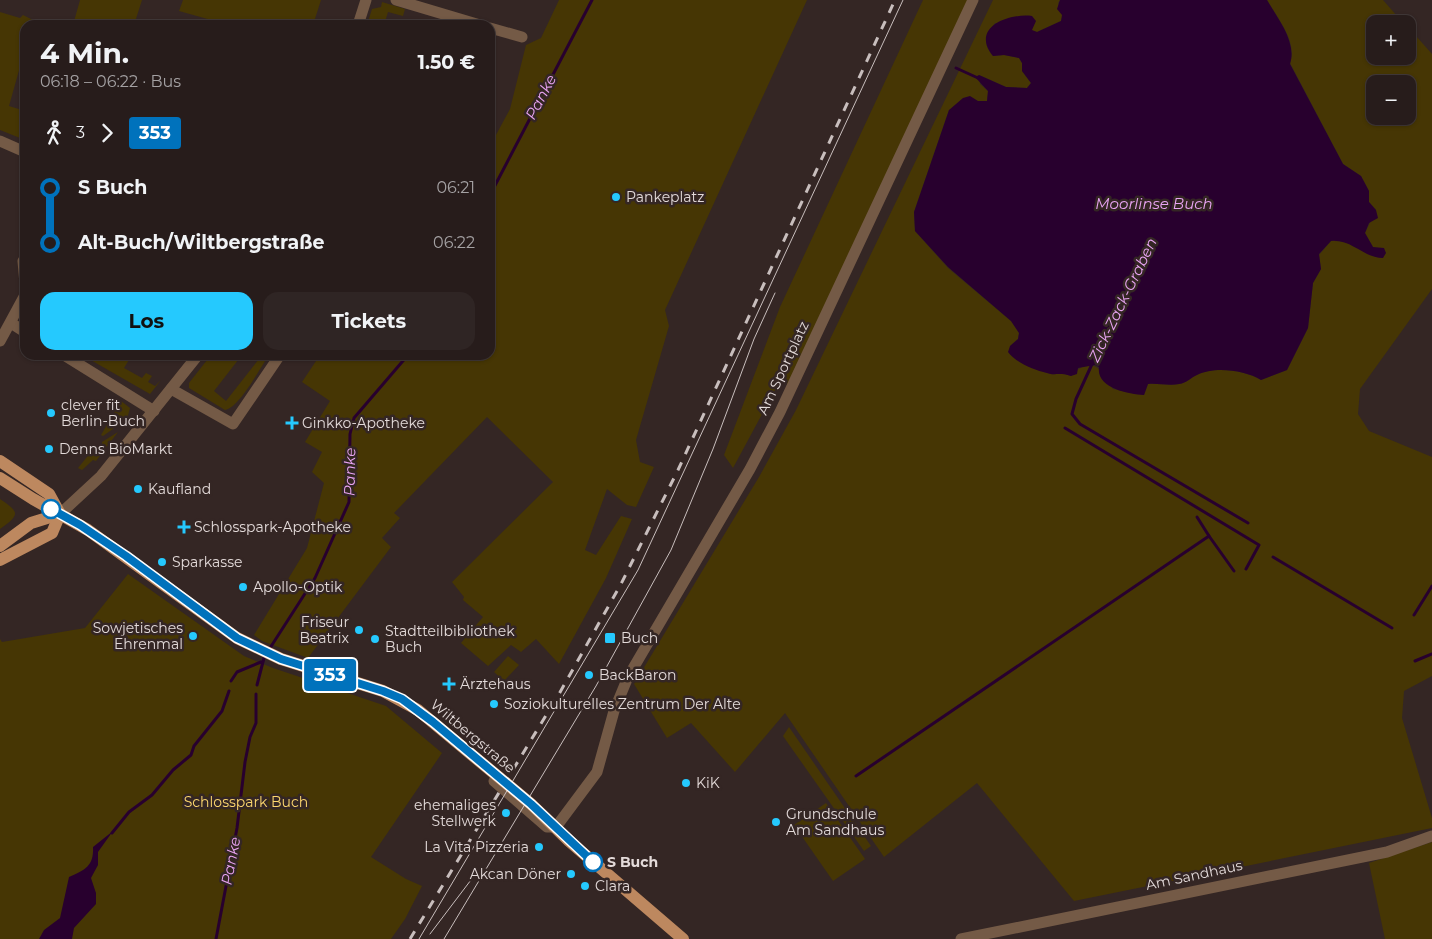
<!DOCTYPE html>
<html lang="de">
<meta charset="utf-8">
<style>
:root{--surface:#271c1b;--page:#2f2524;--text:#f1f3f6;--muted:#a4a1a3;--line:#433a3a;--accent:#25c9fe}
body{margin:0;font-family:Montserrat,sans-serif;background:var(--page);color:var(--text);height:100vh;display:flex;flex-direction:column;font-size:19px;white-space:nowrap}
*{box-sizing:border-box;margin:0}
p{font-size:16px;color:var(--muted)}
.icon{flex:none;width:28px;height:28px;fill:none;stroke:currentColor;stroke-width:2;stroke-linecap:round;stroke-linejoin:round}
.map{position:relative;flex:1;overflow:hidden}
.panel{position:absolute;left:20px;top:20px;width:475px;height:340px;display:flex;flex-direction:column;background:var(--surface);border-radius:15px;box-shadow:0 1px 4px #0004,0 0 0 1px var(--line)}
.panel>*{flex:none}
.badge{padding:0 10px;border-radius:4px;font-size:18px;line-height:32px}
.buttons{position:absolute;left:1366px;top:15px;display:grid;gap:10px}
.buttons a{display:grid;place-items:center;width:50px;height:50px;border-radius:10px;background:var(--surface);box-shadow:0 1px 4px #0004,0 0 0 1px var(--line);font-size:25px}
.map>.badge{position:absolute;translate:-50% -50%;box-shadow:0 0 0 2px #fff}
.legs{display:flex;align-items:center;gap:8px;height:55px;padding:0 20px;font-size:16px}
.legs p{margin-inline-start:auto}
.head{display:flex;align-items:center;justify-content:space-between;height:85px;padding:0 20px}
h1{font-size:28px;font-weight:700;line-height:38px}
.button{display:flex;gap:10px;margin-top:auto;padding:10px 20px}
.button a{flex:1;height:58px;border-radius:15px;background:var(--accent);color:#111;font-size:20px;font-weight:700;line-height:58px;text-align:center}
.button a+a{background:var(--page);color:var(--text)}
ul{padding:0 20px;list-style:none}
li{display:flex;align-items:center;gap:18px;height:55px;font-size:19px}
li i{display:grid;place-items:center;width:8px;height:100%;margin:0 6px;background:currentColor}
li i::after{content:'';width:12px;height:12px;margin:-6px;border:4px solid;border-radius:50%;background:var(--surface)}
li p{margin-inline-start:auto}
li:first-child i{background:linear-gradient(#0000 50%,currentColor 0)}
li:last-child i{background:linear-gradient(currentColor 50%,#0000 0)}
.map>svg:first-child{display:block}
.green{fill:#463604;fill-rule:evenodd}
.water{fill:#28002e}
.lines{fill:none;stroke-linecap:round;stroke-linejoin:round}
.stream{stroke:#28002e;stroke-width:3}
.minor{stroke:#745a46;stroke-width:11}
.major{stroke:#bd885f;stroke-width:12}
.tram{stroke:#c8bebd;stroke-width:1}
.rail{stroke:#c8bebd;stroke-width:3;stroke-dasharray:9 9;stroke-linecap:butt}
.line-1-casing{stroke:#fff;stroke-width:11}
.line-1{stroke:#0072bc;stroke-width:8}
.poi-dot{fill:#25c9fe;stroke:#342624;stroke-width:2}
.stop-1-dot{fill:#fff;stroke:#0072bc;stroke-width:2.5}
.labels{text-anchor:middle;stroke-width:5;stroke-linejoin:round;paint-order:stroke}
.poi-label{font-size:14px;fill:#e3dad9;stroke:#342624;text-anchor:start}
.street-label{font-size:14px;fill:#e3dad9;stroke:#342624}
.park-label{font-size:14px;fill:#fdd76e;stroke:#342624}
.stop-label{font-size:14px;font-weight:bold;fill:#e3dad9;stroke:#342624;text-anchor:start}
.water-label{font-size:15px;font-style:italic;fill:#e9a4f3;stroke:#342624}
</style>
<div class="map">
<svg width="1432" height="939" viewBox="0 0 1432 939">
<rect width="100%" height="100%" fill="#342624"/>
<g class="green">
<path d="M80 0H142L134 25H73Z"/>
<path d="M183 0H321L313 25H229L179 11Z"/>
<path d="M559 0H807L665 310 669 326 636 440 640 462 654 467 636 507 627 505 607 489 585 550 596 555 621 516 632 519 606 578 559 664 536 639 521 652 511 645 488 666 461 643 483 617 463 600 464 597 452 582 553 482 487 417 394 513 400 518 382 538 391 547 308 658 262 641 254 635 307 548 324 483 312 472 322 452 305 442 330 401 302 382 320 355H490V146L510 109 526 45 541 38Z"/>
<path d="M923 0H969L788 384 780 381 733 468 724 455 780 307Z"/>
<path d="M993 0H1060L1058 3 1063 15 1061 21 1037 32 995 23C986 37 982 43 993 56L1004 55 1019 58 1022 63V71L1031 83 1027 88 1006 87 979 75 980 84 988 91 987 101H978L949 110 914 212 915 231 948 268 1011 321 1019 333 1018 339 1010 346C1021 354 1034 369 1047 373 1054 376 1060 372 1071 376 1093 353 1101 370 1113 389L1144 395 1148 384C1158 383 1169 386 1179 384 1187 383 1190 378 1196 375 1214 366 1245 370 1261 380L1287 370 1308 328 1313 283 1321 269 1319 255 1331 241C1348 240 1355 248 1373 247L1365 233 1376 210 1369 202V191L1361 176 1343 164 1290 63C1298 42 1277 18 1267 0H1383L1404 24H1375V56H1408V27L1432 54V289L1360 389 1358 414 1369 431 1432 457V676L1404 691 1402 718 1432 818V828L1074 901 977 783 884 857 785 713 735 772 691 723 667 738 634 684 759 477 796 410ZM1375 84H1408V116H1375Z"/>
<path d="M382 2 405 9 403 16 388 12 384 25H367L372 9 381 7Z"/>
<path d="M0 12 20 18 23 15 33 20 32 25H25V49L9 106 25 111V140L0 130Z"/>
<path d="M82 355H132L124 368 142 378 146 373 152 376 148 382 155 386 161 380 150 394Z"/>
<path d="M211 355H242L214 391 226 401 262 355 267 358C259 370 239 408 225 410L189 388V383Z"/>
<path d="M121 401 130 408 127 419 103 436 101 435Z"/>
<path d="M118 432 96 461 93 460 82 470 78 468 91 452 102 445V442Z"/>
<path d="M0 499C21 513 19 515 0 529Z"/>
<path d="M128 574 244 656 273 668 386 706 442 753 371 857 406 879 422 886 405 919 391 939H0V639L2 642 85 628Z"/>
<path d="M508 656 519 665 504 681 494 672Z"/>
<path d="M789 727 871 846 864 851 783 736Z"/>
<path d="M826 803 865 859 833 881 794 825Z"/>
<path d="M1432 842V939H1385L1369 863Z"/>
</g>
<g class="water">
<path d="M1060 0H1267C1278 19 1297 42 1290 64L1343 164 1361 176 1369 191V202L1376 210 1378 218 1369 223 1365 233 1373 247 1384 248 1386 253 1383 258C1363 258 1352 239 1331 241L1319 254 1321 269 1313 283 1308 328 1287 370 1261 380C1245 370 1214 366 1197 375 1190 378 1187 383 1179 384 1169 386 1158 383 1148 384L1144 395C1128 394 1096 388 1099 367L1095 365 1078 368 1077 374 1071 376C1059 372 1055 376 1047 373 1034 370 1016 363 1008 352L1010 346 1018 339 1019 333 1011 321 948 267 915 231 914 212 949 110 963 98 970 96 978 101H987L988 91 975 77 979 75 1006 87 1027 88 1031 83 1022 71V63L1019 58 1004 55 993 56C970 28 1008 13 1032 16L1036 21 1032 30 1037 32 1061 21 1062 15 1057 9Z"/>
<path d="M113 831 98 852V865L91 878 96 893V904L74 928 72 939H39L44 930 60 918 69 877C85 870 94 866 93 847Z"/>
</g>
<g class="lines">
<g class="stream">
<path d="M956 68 978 78"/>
<path d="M490 195 592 0"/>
<path d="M1093 362 1076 399 1072 414 1080 424 1248 523"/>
<path d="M1065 428 1259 545 1246 569"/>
<path d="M1197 517 1209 536"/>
<path d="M1273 557 1392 628"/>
<path d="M1414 615 1432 586"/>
<path d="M270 648 315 578 349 502 350 434 354 418 408 355"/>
<path d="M1415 661 1432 654"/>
<path d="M231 681 237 672 261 662"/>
<path d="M257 685 264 658"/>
<path d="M856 776 1209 536 1234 571"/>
<path d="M112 833 129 812 152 795 173 770 191 755 194 746 222 711 229 691"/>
<path d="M216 939 237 828 245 762 250 737 256 723V694"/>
</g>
<g class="minor">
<path d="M396 0 480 25"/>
<path d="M358 25 366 0"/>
<path d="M490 28 522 37"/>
<path d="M0 141 25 152"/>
<path d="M25 258 23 261 25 284"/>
<path d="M11 323 25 332"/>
<path d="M0 341 25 295"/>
<path d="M64 355 154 411"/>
<path d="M171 389 233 424 280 355"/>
<path d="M60 514 101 476 198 355"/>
<path d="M494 781 547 827H556L597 772 614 711 628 677 750 469 780 412 973 0"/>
<path d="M961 939 1387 852 1432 836"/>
</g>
<g class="major">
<path d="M0 461 49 494 60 514"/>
<path d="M0 478 33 499 88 530 237 638 281 659 383 691 418 710 531 804 569 841 683 939"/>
<path d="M0 546 31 523 60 514"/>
<path d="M0 560 52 533 60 514"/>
</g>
<g class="tram">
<path d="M430 934 477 872"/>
<path d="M419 939 638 570 903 0"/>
<path d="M444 939 596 686 671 550 713 449 754 339 775 293"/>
</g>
<path class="rail" d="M410 939 559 694 621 584 678 470 895 0"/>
</g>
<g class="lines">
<g class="line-1-casing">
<path id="line-1" d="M51 509 80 525 126 556 237 638 281 659 383 691 402 699 433 722 531 804 593 862"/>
</g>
<use href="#line-1" class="line-1"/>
</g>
<g class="poi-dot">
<circle cx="616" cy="197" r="5"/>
<circle cx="51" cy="413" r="5"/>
<path d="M289.5 415.5h5v5h5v5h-5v5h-5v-5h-5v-5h5z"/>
<circle cx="49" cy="449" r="5"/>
<circle cx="138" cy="489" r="5"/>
<path d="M181.5 519.5h5v5h5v5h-5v5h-5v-5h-5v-5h5z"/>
<circle cx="162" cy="562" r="5"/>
<circle cx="243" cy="587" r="5"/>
<circle cx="359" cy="630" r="5"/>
<circle cx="193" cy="636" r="5"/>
<rect x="604" y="632" width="12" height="12" rx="2.5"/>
<circle cx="375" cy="639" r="5"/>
<circle cx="589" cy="675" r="5"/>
<path d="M446.5 676.5h5v5h5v5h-5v5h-5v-5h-5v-5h5z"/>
<circle cx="494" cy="704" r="5"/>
<circle cx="686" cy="783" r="5"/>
<circle cx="506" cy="813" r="5"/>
<circle cx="776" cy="822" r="5"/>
<circle cx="539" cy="847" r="5"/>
<circle cx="571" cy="874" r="5"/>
<circle cx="585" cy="886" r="5"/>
</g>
<g class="stop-1-dot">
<circle cx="51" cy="509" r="9"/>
<circle cx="593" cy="862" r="9"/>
</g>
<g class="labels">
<g class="poi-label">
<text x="626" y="202">Pankeplatz</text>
<text x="61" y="410">clever fit<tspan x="61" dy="16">Berlin-Buch</tspan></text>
<text x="302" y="428">Ginkko-Apotheke</text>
<text x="59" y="454">Denns BioMarkt</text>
<text x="148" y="494">Kaufland</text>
<text x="194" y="532">Schlosspark-Apotheke</text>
<text x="172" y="567">Sparkasse</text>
<text x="253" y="592">Apollo-Optik</text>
<text x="349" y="627" text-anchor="end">Friseur<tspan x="349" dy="16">Beatrix</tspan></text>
<text x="183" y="633" text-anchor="end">Sowjetisches<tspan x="183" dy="16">Ehrenmal</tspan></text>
<text x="385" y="636">Stadtteilbibliothek<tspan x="385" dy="16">Buch</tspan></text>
<text x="621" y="643">Buch</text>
<text x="599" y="680">BackBaron</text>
<text x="460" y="689">Ärztehaus</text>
<text x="504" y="709">Soziokulturelles Zentrum Der Alte</text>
<text x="696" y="788">KiK</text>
<text x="496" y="810" text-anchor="end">ehemaliges<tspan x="496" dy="16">Stellwerk</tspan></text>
<text x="786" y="819">Grundschule<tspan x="786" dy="16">Am Sandhaus</tspan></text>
<text x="529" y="852" text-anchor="end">La Vita Pizzeria</text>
<text x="561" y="879" text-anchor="end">Akcan Döner</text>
<text x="595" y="891">Clara</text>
</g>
<g class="street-label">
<text transform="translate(783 368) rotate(-65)" y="5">Am Sportplatz</text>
<text transform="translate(473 736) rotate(40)" y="5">Wiltbergstraße</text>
<text transform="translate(1194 875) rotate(-12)" y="5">Am Sandhaus</text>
</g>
<g class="park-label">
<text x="246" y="807">Schlosspark Buch</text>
</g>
<g class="stop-label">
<text x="607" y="867">S Buch</text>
</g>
<g class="water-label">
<text transform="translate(541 97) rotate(-62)" y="5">Panke</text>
<text x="1154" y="209">Moorlinse Buch</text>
<text transform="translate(1123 300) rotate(-64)" y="5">Zick-Zack-Graben</text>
<text transform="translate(350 472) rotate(-89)" y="5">Panke</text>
<text transform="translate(231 861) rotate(-79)" y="5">Panke</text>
</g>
</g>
</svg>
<div class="buttons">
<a>+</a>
<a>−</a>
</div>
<b class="badge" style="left:330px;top:675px;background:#0072bc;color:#fff">353</b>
<section class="panel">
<div class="head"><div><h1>4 Min.</h1><p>06:18 – 06:22 · Bus</p></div><b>1.50 €</b></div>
<div class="legs"><svg class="icon" aria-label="walk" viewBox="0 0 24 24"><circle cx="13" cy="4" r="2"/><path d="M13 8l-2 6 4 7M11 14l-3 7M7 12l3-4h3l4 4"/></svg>3<svg class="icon" aria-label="forward" viewBox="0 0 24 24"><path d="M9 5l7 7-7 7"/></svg><b class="badge" style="background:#0072bc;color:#fff">353</b></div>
<ul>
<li><i style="color:#0072bc"></i><b>S Buch</b><p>06:21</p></li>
<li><i style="color:#0072bc"></i><b>Alt-Buch/Wiltbergstraße</b><p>06:22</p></li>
</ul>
<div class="button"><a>Los</a><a>Tickets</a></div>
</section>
</div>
